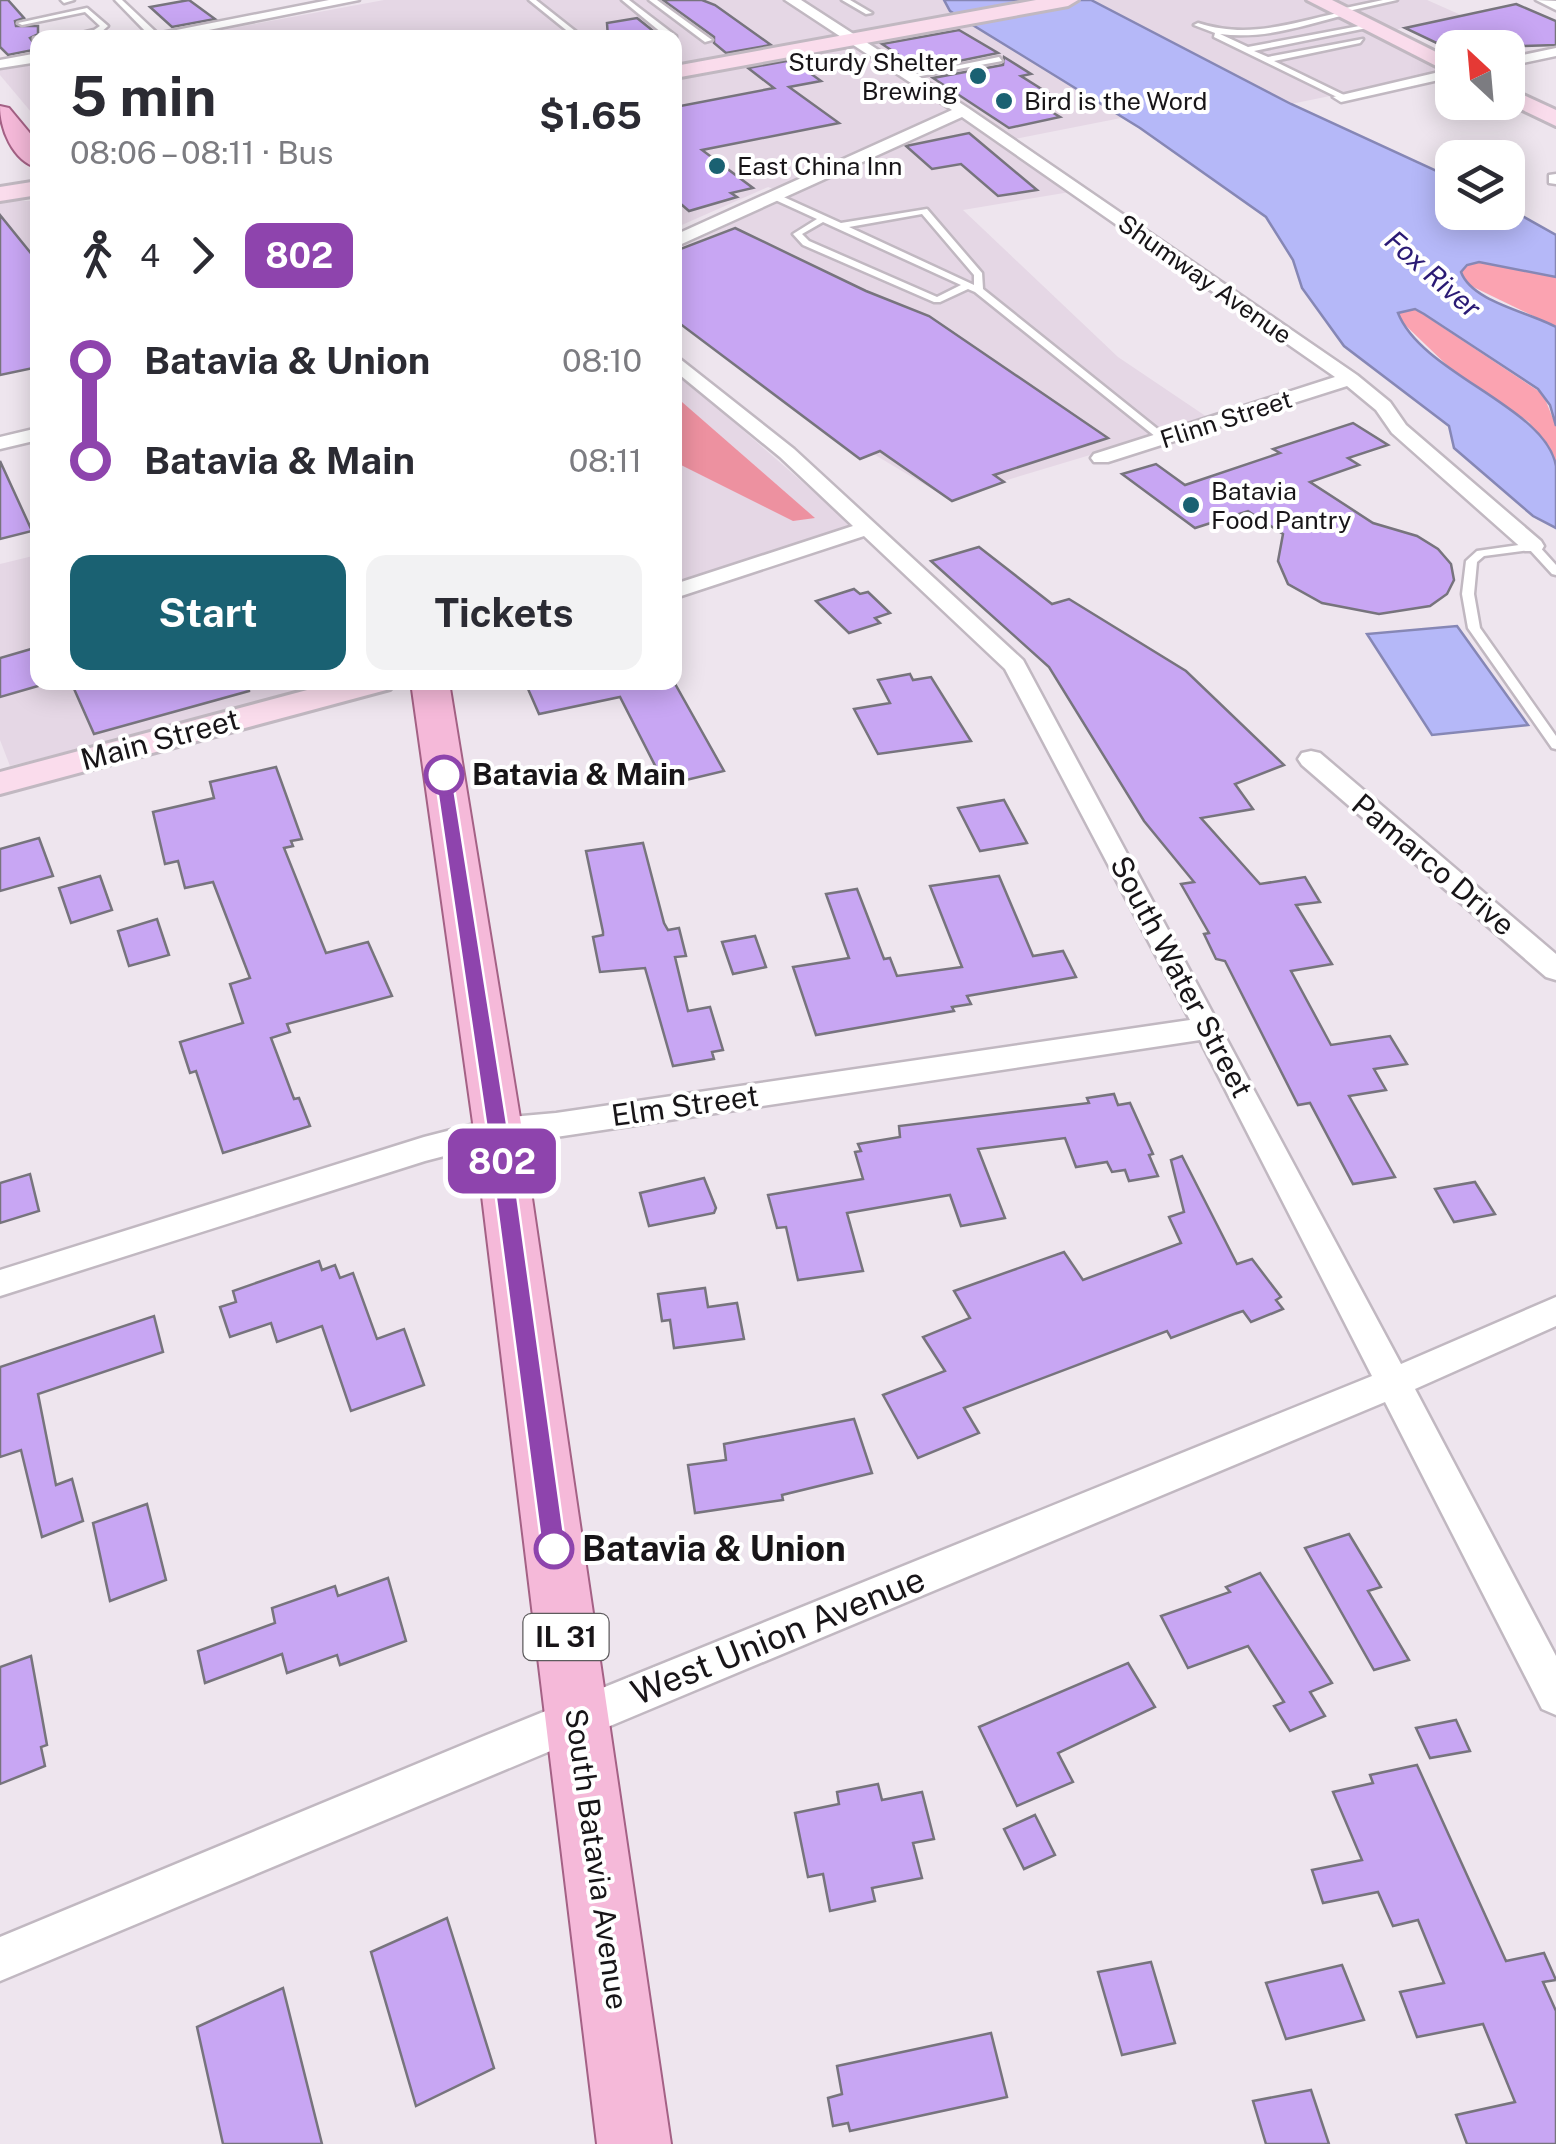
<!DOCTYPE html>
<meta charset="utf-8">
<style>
:root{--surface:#fff;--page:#f2f2f3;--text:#2b2b33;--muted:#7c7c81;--accent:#1a6172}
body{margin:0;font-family:"Public Sans",sans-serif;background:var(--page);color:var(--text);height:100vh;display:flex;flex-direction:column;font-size:38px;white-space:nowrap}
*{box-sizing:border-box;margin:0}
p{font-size:32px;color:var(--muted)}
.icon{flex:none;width:55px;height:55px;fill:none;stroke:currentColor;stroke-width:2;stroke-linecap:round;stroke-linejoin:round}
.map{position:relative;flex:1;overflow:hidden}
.sheet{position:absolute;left:30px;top:30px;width:652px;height:660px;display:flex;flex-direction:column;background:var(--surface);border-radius:20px;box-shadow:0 5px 25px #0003}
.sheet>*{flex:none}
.badge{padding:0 20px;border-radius:15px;font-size:35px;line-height:65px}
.needle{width:65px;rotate:334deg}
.fabs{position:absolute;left:1435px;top:30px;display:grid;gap:20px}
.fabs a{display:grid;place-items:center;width:90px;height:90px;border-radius:20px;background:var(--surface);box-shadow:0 5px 25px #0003;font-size:50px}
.map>.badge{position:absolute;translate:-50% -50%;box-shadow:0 0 0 5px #fff}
.legs{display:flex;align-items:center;gap:15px;height:110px;padding:0 40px;font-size:32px}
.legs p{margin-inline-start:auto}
.summary{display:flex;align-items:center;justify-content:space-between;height:170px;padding:0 40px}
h1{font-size:55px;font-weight:700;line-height:75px}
.cta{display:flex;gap:20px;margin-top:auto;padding:20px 40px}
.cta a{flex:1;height:115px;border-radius:20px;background:var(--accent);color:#fff;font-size:40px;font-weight:700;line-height:115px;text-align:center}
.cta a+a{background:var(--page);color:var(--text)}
ul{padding:0 40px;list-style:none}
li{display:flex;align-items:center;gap:35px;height:100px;font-size:38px}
li i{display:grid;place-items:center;width:15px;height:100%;margin:0 12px;background:currentColor}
li i::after{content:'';width:25px;height:25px;margin:-12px;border:8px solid;border-radius:50%;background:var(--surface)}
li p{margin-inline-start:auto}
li:first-child i{background:linear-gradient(#0000 50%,currentColor 0)}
li:last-child i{background:linear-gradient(currentColor 50%,#0000 0)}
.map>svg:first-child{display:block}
.built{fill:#e5d7e5}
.green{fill:#fba3b1}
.forest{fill:#ed91a0}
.water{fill:#b5b8f8;stroke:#8687b5;stroke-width:2.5}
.building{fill:#c8a6f3;stroke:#77747d;stroke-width:2.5}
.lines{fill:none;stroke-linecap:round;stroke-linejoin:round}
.service-casing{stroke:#c1b8c1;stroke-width:5}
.minor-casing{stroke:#c1b8c1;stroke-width:5}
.secondary-casing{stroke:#c1b8c1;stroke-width:6}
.primary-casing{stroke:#a46185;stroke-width:4}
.service{fill:#fff;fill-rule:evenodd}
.minor{fill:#fff;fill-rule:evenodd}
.secondary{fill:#fadcec;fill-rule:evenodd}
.primary{fill:#f5b9d9;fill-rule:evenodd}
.line-1{fill:#8e44ad;stroke:#fff;stroke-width:2.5}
.poi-dot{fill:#1a6172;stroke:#fff;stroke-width:4}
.stop-1-dot{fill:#fff;stroke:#8e44ad;stroke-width:5}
.labels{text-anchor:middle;stroke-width:8;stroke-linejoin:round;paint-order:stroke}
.far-poi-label{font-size:25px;fill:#181518;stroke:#fff;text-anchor:start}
.far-street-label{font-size:25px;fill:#181518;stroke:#fff}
.far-water-label{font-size:28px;font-style:italic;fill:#2a1a74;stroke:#fff}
.shield{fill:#fff;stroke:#5d5b5d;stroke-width:2.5}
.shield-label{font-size:28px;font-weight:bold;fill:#181518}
.street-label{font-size:30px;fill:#181518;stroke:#fff}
.stop-label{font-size:30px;font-weight:bold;fill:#181518;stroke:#fff;text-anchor:start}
.near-stop-label{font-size:35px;font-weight:bold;fill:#181518;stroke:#fff;text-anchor:start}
.near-street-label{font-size:35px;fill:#181518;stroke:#fff}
</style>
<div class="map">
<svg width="1556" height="2144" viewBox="0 0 1556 2144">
<rect width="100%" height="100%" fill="#eee5ee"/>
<g class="built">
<path d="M384 0H944L950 11 1013 46 1121 118 1000 142 1070 192 963 210 1118 357 1210 419 947 498 775 395 675 320V250L793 196 768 187 675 228V38H179Z"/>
<path d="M1092 0H1427L1463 16 1374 34 1447 72 1291 104Z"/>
<path d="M37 63 38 64 37 119 0 75V70Z"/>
<path d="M15 201H37V263L0 271V203Z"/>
<path d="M675 371 854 527 675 585Z"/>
<path d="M37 555 38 682 338 683 10 766 0 740V564Z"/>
</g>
<g class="green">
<path d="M1479 262 1556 277V327L1465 283 1461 272 1467 264Z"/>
<path d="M1415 309 1543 394 1556 426V463L1529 422 1454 372 1401 321 1397 313Z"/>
</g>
<path class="forest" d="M675 400 682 402 815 518 793 521 675 462Z"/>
<g class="water">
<path d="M944 0H1091L1291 104 1452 178V212H1508V208L1556 235V277L1479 262 1467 265 1461 272C1472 302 1529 312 1556 327V426L1550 405 1538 389 1424 314 1415 309 1398 313C1422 374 1546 407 1556 466 1556 486 1556 509 1556 528L1533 516 1454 448 1449 426 1344 346 1302 288 1293 260 1266 217 1140 128 950 11Z"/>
<path d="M1457 626 1528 725 1432 735 1367 634Z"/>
</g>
<g class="building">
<path d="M0 0H8L24 18 15 21 16 26H38V34L30 38 38 49 8 55 0 47Z"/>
<path d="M189 0 215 19 172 27 150 7Z"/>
<path d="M663 0H702L715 5 771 45 726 53 714 43V37Z"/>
<path d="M1516 4 1556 21V45L1447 48 1405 28Z"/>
<path d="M637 18 662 38H608L607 23Z"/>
<path d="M959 30 998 53 920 69 882 44Z"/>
<path d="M1004 57 1031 74 1021 76 1056 98 1035 102 1060 117 1009 128 933 78 1003 65Z"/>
<path d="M792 60 821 81 789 87 839 123 702 150 753 188 731 193 737 197 689 211 675 199V107L774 88 748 68Z"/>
<path d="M969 133 1037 190 998 196 961 164 932 169 906 146Z"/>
<path d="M0 215 38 262V367L0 375Z"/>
<path d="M735 228 866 291 929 316 1108 438 994 475 1004 482 952 501 880 451 860 459 675 320V251Z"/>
<path d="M1353 423 1388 445 1348 458 1359 465 1310 482 1373 523 1417 536 1438 549 1451 564 1454 580 1447 594 1430 606 1379 614 1322 603 1288 584 1278 561 1283 534 1248 511 1195 528 1122 474 1156 464 1185 485 1280 453 1273 449Z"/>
<path d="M0 461 32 531 0 539Z"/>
<path d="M979 547 1052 604 1069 599 1186 671 1284 765 1235 784 1253 809 1201 818 1260 884 1305 877 1320 902 1296 905 1332 964 1291 971 1331 1045 1390 1036 1407 1064 1374 1069 1386 1090 1349 1096 1395 1177 1353 1184 1310 1103 1298 1105 1225 961 1216 959 1204 934 1209 933 1181 884 1194 882 1144 821 1049 667 931 561Z"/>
<path d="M854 589 860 594 868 592 890 613 875 618 880 623 849 633 816 601Z"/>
<path d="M38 647V686L0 697V658Z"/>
<path d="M910 674 913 680 931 677 971 741 878 754 854 709 890 703 878 680Z"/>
<path d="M71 682H248L249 691 94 734Z"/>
<path d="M525 682H674L724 771 665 785 620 697 539 714Z"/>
<path d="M276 767 302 839 291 841 293 846 284 848 326 953 368 942 392 996 287 1024 290 1032 271 1038 294 1099 299 1098 310 1126 223 1153 196 1071 190 1073 180 1042 243 1023 230 984 250 978 213 882 185 888 178 861 165 864 153 812 214 798 210 782Z"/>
<path d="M1004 800 1027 843 980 851 958 808Z"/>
<path d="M39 838 53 876 0 891V849Z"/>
<path d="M643 843 664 923 668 930 679 928 686 956 675 957 688 1011 710 1007 723 1050 712 1052 714 1059 673 1066 645 968 600 972 593 937 603 935V932L586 851Z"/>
<path d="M100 876 112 910 71 923 59 888Z"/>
<path d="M999 876 1033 956 1063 951 1076 977 967 996 971 1004 952 1007 954 1011 816 1035 793 967 849 958 826 894 857 889 884 959 890 958 897 976 962 967 930 886Z"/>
<path d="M157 919 169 955 129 966 118 931Z"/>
<path d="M755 936 766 967 733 974 722 942Z"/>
<path d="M1114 1094 1118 1105 1130 1103 1153 1154 1149 1155 1158 1176 1129 1181 1125 1170 1112 1172 1107 1162 1076 1167 1065 1138 978 1149 1005 1218 961 1226 950 1195 847 1213 863 1271 798 1280 786 1227 777 1228 768 1195 863 1179 855 1152 861 1151 858 1144 900 1137 899 1126 1089 1103 1087 1098Z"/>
<path d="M1182 1156 1237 1264 1252 1259 1281 1297 1276 1300 1283 1309 1251 1322 1243 1311 1234 1314 1171 1338 1167 1331 964 1408 979 1433 918 1458 883 1395 945 1371 923 1337 970 1318 954 1291 1064 1252 1083 1280 1181 1243 1169 1217 1184 1212 1171 1160Z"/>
<path d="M30 1174 39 1211 0 1223V1183Z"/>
<path d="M704 1178 716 1208 714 1213 649 1226 640 1193Z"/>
<path d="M1475 1182 1495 1214 1454 1222 1435 1189Z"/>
<path d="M319 1261 322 1270 335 1265 340 1278 353 1273 377 1339 404 1329 424 1385 351 1411 322 1326 277 1342 271 1323 230 1337 220 1307 236 1302 233 1291Z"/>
<path d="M705 1288 708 1307 737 1303 744 1339 674 1348 670 1320 662 1321 658 1294Z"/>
<path d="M154 1316 163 1352 38 1394 56 1485 72 1479 83 1521 42 1537 21 1450 0 1457V1367Z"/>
<path d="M854 1419 872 1473 782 1495 783 1500 695 1513 688 1465 726 1460 724 1444Z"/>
<path d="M147 1504 166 1580 110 1601 93 1523Z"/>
<path d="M1349 1534 1381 1587 1368 1591 1409 1660 1374 1670 1305 1548Z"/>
<path d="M1260 1573 1332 1683 1310 1692 1325 1716 1290 1731 1274 1706 1284 1702 1248 1646 1188 1668 1161 1616 1230 1592 1226 1587Z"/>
<path d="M388 1578 406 1641 340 1665 337 1655 287 1673 282 1654 205 1683 198 1651 275 1623 272 1608 335 1586 338 1596Z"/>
<path d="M31 1656 47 1745 41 1747 45 1766 0 1784V1667Z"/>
<path d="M1128 1663 1155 1707 1058 1753 1073 1782 1017 1806 979 1727Z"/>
<path d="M1456 1720 1470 1751 1430 1758 1416 1728Z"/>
<path d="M1417 1765 1506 1961 1544 1953 1556 1980 1543 1982 1556 2011V2144H1467L1456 2115 1515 2102 1483 2024 1417 2037 1400 1992 1444 1983 1418 1920 1393 1926 1378 1892 1323 1903 1312 1870 1362 1860 1333 1792 1373 1783 1370 1775Z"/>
<path d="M878 1784 882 1800 922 1792 934 1839 913 1843 922 1878 872 1888 875 1901 830 1911 823 1874 808 1877 795 1813 839 1804 837 1792Z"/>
<path d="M1035 1815 1055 1855 1024 1869 1004 1829Z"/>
<path d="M447 1918 494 2068 416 2106 371 1952Z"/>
<path d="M1151 1962 1175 2043 1122 2055 1098 1972Z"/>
<path d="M1342 1965 1364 2020 1286 2039 1266 1983Z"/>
<path d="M283 1988 322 2144H223L197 2027Z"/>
<path d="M991 2033 1007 2097 850 2131 848 2123 833 2126 828 2098 842 2094 837 2066Z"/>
<path d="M1311 2090 1329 2144H1266L1253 2101Z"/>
</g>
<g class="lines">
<g class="service-casing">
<g id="service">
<path d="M61 0H74L64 3Z"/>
<path d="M115 0H122L157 33V37H151Z"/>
<path d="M529 0H536L584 38H576Z"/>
<path d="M622 0H629L676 36V40L668 38Z"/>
<path d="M649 0H657L712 40 705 42Z"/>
<path d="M842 0H850L872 13 866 14Z"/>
<path d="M1383 0H1397L1344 12 1345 15C1305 25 1263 40 1220 34L1248 47 1370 24 1367 28 1254 51 1268 57 1363 39 1360 43 1274 61 1344 95 1341 99 1214 37 1215 33 1194 25 1198 23C1248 39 1288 24 1338 13L1336 10Z"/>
<path d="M87 8 108 26 99 34 62 38 94 30 100 26 85 12 22 25 18 23Z"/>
<path d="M516 36 534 38H513Z"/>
<rect x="34" y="38" width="4" height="4"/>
<path d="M999 57 1002 61 910 78 906 76Z"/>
<path d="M771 194H777L841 223 927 209 982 273 983 289 1170 439 1161 441 975 292 968 289 940 302H934L803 245 793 234 817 219 771 198ZM922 214 974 275V285L849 227ZM823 222 961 285 937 297 809 241 802 234Z"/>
<path d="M1533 543 1537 544 1556 565V575L1552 574 1530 550 1484 556 1477 562 1474 594 1480 628 1556 736V749L1552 748 1468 628 1462 594 1466 561 1477 551Z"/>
</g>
</g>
<g class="minor-casing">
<g id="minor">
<path d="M329 0H359L169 38H136Z"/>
<path d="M785 0H801L968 108 1357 375 1390 402 1406 425 1541 541 1544 546 1541 551H1525L1392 433 1376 410 1347 386 1108 462H1094L1091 458 1094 454 1335 377 962 117 675 247V235L952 110Z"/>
<path d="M1536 0 1556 1V10Z"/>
<path d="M1556 48V56L1508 66V58Z"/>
<path d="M38 53V62L0 68V60Z"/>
<path d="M1452 69V77L1341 102 1333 97Z"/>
<path d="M1556 174V184L1549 183V175Z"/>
<path d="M675 355 794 449 1023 660 1401 1364 1556 1297V1326L1415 1389 1556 1656V1715L1542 1709 1385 1402 0 1981V1937L484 1736 1372 1376 1200 1040 556 1137 498 1142 425 1161 0 1296V1270L424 1137 498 1118 556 1113 1190 1020 1005 669 864 536 675 598V584L853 526 780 457 675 371Z"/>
<path d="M38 428V440L0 449V437Z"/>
<path d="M1311 751 1320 753 1556 954V980L1546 977 1302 765 1298 759 1302 753Z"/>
</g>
</g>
<g class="secondary-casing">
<g id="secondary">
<path d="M1036 0H1078L1068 6 675 78V66Z"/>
<path d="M1307 0H1332L1452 60V74Z"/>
<path d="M1508 88 1556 110V126L1506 102Z"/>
<path d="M38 181V195L0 201V187Z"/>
<path d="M337 682H395L390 689 0 794V772Z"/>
</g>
</g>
<g class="primary-casing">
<g id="primary">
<path d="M0 106 9 108 38 143V168C12 161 0 128 0 106Z"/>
<path d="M411 682H449L522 1130 671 2144H597L474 1130Z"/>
</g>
</g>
<use href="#service" class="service"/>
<use href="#minor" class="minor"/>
<use href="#secondary" class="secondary"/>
<use href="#primary" class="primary"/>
</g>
<path class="line-1" d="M444 769 452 775 508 1130 566 1549 563 1557 554 1560 546 1557 542 1549 487 1130 435 775Z"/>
<g class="poi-dot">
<circle cx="978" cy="76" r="10"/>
<circle cx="1004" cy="101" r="10"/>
<circle cx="717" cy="166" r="10"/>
<circle cx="1191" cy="505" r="10"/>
</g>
<g class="stop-1-dot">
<circle cx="444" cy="775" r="18"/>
<circle cx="554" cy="1549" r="18"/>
</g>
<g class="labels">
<g class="far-poi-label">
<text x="958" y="71" text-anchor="end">Sturdy Shelter<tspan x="958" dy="29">Brewing</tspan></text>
<text x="1024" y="110">Bird is the Word</text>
<text x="737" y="175">East China Inn</text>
<text x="1211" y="500">Batavia<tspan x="1211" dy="29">Food Pantry</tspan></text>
</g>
<g class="far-street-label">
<text transform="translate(1205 279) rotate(35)" y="9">Shumway Avenue</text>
<text transform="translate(1226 419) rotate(-18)" y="9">Flinn Street</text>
</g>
<g class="far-water-label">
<text transform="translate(1433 274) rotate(41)" y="10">Fox River</text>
</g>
<rect class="shield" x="523.5" y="1614" width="85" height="46" rx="8"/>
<g class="shield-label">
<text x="566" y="1647">IL 31</text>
</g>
<g class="street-label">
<text transform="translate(160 740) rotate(-15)" y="10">Main Street</text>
<text transform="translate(1433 865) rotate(40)" y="10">Pamarco Drive</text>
<text transform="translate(1181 977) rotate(62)" y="10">South Water Street</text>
<text transform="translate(685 1106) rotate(-8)" y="10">Elm Street</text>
<text transform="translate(596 1859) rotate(82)" y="10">South Batavia Avenue</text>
</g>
<g class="stop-label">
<text x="472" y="785">Batavia &amp; Main</text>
</g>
<g class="near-stop-label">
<text x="582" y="1561">Batavia &amp; Union</text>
</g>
<g class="near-street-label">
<text transform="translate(778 1636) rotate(-22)" y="12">West Union Avenue</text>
</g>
</g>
</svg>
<div class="fabs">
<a><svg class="needle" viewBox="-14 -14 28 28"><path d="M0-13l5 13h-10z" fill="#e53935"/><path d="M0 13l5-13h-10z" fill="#7c7c81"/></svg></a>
<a><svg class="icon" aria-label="layers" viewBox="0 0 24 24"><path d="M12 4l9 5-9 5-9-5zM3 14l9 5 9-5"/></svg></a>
</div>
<b class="badge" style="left:502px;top:1161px;background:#8e44ad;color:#fff">802</b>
<section class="sheet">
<div class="summary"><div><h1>5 min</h1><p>08:06 – 08:11 · Bus</p></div><b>$1.65</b></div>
<div class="legs"><svg class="icon" aria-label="walk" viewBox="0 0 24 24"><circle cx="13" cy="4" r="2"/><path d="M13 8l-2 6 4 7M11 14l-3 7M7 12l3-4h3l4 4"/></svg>4<svg class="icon" aria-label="forward" viewBox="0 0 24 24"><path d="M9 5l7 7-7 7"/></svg><b class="badge" style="background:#8e44ad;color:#fff">802</b></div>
<ul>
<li><i style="color:#8e44ad"></i><b>Batavia &amp; Union</b><p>08:10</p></li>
<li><i style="color:#8e44ad"></i><b>Batavia &amp; Main</b><p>08:11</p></li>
</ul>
<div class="cta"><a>Start</a><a>Tickets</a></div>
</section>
</div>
